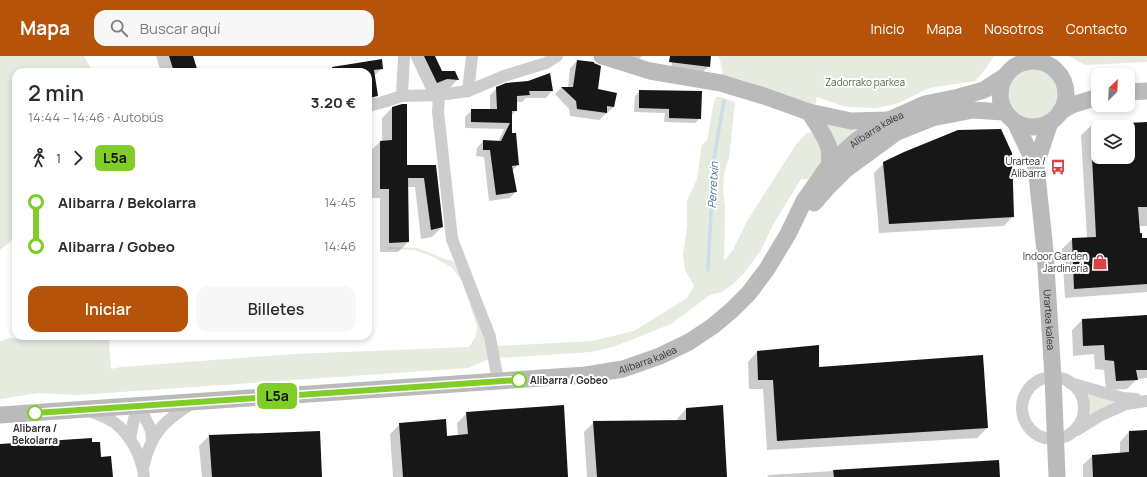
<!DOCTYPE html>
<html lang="es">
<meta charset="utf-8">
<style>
:root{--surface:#fff;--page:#f7f7f7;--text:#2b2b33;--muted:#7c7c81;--accent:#b45309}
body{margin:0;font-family:Manrope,sans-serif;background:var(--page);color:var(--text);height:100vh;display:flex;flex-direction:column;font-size:15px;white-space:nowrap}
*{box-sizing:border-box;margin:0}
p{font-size:13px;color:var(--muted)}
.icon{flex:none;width:22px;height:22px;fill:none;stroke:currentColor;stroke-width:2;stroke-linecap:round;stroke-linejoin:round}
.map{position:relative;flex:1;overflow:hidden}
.drawer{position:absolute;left:12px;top:12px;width:360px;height:272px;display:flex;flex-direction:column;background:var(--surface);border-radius:12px;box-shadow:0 2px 6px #0003}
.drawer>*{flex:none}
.badge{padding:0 8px;border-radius:6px;font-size:14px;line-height:26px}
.needle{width:26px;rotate:24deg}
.buttons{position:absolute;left:1091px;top:12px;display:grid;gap:8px}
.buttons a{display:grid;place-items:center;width:44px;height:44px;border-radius:8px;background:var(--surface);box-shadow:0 2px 6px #0003;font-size:20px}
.map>.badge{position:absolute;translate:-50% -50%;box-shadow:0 0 0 2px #fff}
.legs{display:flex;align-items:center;gap:6px;height:44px;padding:0 16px;font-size:13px}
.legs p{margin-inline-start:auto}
.head{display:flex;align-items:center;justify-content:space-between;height:68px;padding:0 16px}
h1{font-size:22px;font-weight:600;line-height:30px}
.cta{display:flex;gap:8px;margin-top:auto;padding:8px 16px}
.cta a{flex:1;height:46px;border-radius:12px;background:var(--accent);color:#fff;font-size:16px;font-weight:600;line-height:46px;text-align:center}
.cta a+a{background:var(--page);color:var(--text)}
ul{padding:0 16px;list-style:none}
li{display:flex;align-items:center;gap:14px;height:44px;font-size:15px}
li i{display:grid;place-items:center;width:6px;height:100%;margin:0 5px;background:currentColor}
li i::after{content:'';width:10px;height:10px;margin:-5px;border:3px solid;border-radius:50%;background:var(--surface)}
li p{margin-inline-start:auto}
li:first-child i{background:linear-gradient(#0000 50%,currentColor 0)}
li:last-child i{background:linear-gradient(currentColor 50%,#0000 0)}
header{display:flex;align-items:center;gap:24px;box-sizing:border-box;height:56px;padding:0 20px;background:var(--accent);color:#fff}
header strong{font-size:19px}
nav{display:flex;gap:22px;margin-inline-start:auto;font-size:14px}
.search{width:280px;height:36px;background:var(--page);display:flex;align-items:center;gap:10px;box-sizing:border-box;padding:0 14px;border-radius:12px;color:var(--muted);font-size:15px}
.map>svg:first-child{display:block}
.green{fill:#e5ebdf}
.shadow{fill:#0003;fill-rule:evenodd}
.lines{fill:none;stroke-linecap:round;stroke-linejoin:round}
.stream{stroke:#cddde9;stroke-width:3.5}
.building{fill:#171717}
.street{stroke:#cdcdcd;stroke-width:12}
.secondary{stroke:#bababa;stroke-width:17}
.line-1-casing{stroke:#fff;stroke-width:9}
.line-1{stroke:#80cc28;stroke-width:6}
.stop-1-dot{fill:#fff;stroke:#80cc28;stroke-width:2}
.labels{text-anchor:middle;stroke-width:4;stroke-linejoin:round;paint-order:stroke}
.park-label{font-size:10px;fill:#516841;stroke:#fff}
.street-label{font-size:10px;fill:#303030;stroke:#fff}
.poi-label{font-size:10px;fill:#303030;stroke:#fff;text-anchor:end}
.stop-label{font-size:10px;font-weight:bold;fill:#303030;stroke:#fff;text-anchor:start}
.water-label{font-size:11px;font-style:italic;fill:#446d8b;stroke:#fff}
</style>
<header>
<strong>Mapa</strong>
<div class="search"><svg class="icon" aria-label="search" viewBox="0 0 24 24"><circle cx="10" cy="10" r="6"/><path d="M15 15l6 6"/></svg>Buscar aquí</div>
<nav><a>Inicio</a><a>Mapa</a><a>Nosotros</a><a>Contacto</a></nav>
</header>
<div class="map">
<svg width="1147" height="421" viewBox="0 0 1147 421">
<rect width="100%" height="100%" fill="#fff"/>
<g class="green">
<path d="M0 0H84L93 16H16V181L0 194Z"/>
<path d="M718 0H994L985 14 975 25 929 32 899 47 878 52 846 51 817 41 815 49 743 24 723 19 720 4Z"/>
<path d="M1069 0H1147V6L1085 9Z"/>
<circle cx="1033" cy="39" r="28"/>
<path d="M716 41H720L735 46 729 102 724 118 723 133 725 152 724 205 733 194 747 165 795 90 807 77 813 76C818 80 819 83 820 90 824 106 820 110 812 123H801L773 169 760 196 744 217 732 229 722 236 710 239 671 268 613 291 591 296 500 302 496 290 592 285 634 275 687 242 694 230 685 214 683 198 687 171V144L697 123 702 88 707 85 713 50Z"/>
<path d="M818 63 873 69 834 98Z"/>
<path d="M388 191 418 192 447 204H451L458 211 478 258 489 303 468 312 77 339 39 337 0 343V285L10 282 25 284 34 280H111L109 286 111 313 121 311 294 298 469 291 476 280 477 270 462 225 451 211 431 200 414 194 390 193Z"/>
<path d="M1087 338 1131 346 1088 364 1090 353Z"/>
</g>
<g class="shadow">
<path d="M156 0H192L196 16H161Z"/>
<path d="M410 0H434L442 16 458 23 449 33H436L427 36Z"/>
<path d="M614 0H642L636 6Z"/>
<path d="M673 0H710L709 10 701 18 671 14Z"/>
<path d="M381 4 382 12 374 20 377 39 370 47H368V16H322L325 13Z"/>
<path d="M577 5 597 34 614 51 599 64 570 60 569 53 555 38 561 32H568L570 12Z"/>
<path d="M497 32 552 35 546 42H526L522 46H516V55L511 60V78L518 109 512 115 516 135 510 142 489 145 484 101 476 100 477 92 483 85 498 86 504 73 465 72V61L472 54H490V39Z"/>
<path d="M640 35 700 62 695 67 664 66 665 57 634 56 635 40Z"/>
<path d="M392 52 406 110H435L442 171 432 181 421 183 415 131H407L408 186 398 196H380V142H371L370 95 380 86H382V62Z"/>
<path d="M1147 67V170H1140L1141 183H1147V236L1065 242 1062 193 1072 183 1087 182 1081 79 1091 70ZM1098 71H1128V101H1098Z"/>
<path d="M884 107 1013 160 1004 170 879 177 874 117Z"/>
<path d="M1147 260V322L1137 323 1127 333 1106 334 1104 314 1095 313 1094 298 1073 300 1072 274 1082 264Z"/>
<path d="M757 296 818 312 987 372 977 382 767 394 763 333H749L748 306Z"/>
<path d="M686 353 726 421H587L584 376 594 366 677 365V363Z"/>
<path d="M467 357 567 421H393L390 378 400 368 446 381 458 380 457 367Z"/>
<path d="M1147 375V421H1083V409L1092 400 1120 397V386L1129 376Z"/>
<path d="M209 380 321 421H202L199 390Z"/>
<path d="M998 405 999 421H767L769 419Z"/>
</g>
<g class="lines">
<path class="stream" d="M708 214 714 102 724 45"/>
</g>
<g class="building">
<path d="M169 0H193L198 16H174Z"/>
<path d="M424 0H435L442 15H455L459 24 447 23 437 27Z"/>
<path d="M670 0H711L710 11 669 6Z"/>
<path d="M382 3 383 13 374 14 378 40 368 42V16H333L332 11Z"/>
<path d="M577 4 594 6V7L601 10 598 33 617 37 614 51 607 50V57L577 53 576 45 561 31H573Z"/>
<path d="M550 17 553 35H529L530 39 517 40V55H512V77H516L519 109 512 110 517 136 496 139 490 94H483V84L501 85 510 67 471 66V53H497L496 31 506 27 528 25Z"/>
<path d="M639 34 702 35 701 63 669 62V53L639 52Z"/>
<path d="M402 48H407V109H436L443 171 431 174 424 122H408L409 186 389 187V133H380V85L392 84V51Z"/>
<path d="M1147 66V151H1138L1140 177H1142V182H1147V228L1074 233 1072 182 1096 181 1092 101H1128V67Z"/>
<path d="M1001 73 1012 97 1014 161 889 168 883 106 904 96 958 74Z"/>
<path d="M1147 259V314H1136L1138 324 1116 325 1114 305 1105 304 1104 289 1083 290 1082 263Z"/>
<path d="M819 289V311L983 299 988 372 777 385 773 324H758L757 295Z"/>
<path d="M564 349 568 421H403L399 367 446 363 447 380 468 378 466 356Z"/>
<path d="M723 349 727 421H597L593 365 686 364V352Z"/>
<path d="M1147 374V421H1093L1092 399 1129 396V375Z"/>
<path d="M320 375 322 421H212L209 379Z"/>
<path d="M92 382V386H100L101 401 111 400 113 421H0V388Z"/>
<path d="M999 404 1000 421H834L833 414Z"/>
</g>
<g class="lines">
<g class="street">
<path d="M468 35 472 0"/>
<path d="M439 39 438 56 452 183 490 281 498 325"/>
<path d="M402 40 404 0"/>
<path d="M368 50 380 47 402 40 439 39 468 35 504 20 546 7 557 0"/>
<circle cx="1053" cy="352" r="31"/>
<path d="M1070 327 1123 342 1136 343"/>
<path d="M139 350 151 374 152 384"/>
<path d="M89 355C98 358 107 361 115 367 131 379 142 401 144 421"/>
<path d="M1077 374 1101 359 1126 348 1147 345"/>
<path d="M130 383 134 363 139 350"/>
<path d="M143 412C151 376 164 365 194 346"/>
</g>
<g class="secondary">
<path d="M602 0 650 15 721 27 764 40 809 56 851 65 889 64"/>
<circle cx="1033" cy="38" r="33"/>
<path d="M1128 36 1147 35"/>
<path d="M809 56C816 67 825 79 829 92 830 97 829 103 830 108"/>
<path d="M1060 56 1072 49 1098 41"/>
<path id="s1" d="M1015 66 1036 110 1045 195 1053 321 1057 421"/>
<path d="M1036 110 1040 96 1050 66"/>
<path d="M814 147 829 130 845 114 897 76 932 62 973 54 1004 56"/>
<path id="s2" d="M0 359 586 319 623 313 660 300 689 286 713 270 732 254 749 237 767 213 788 178 804 145 830 108 856 85 889 64 925 48 959 41 984 34 1004 21"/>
</g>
</g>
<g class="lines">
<g class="line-1-casing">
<path id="line-1" d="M35 357 519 324"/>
</g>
<use href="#line-1" class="line-1"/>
</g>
<defs>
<g id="bus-bare" transform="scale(1.2)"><path d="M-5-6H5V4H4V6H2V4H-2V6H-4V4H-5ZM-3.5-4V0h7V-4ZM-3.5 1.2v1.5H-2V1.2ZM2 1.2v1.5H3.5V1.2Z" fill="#d64248" stroke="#fff" stroke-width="2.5" paint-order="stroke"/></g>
<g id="shop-bare" transform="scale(1.2)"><path d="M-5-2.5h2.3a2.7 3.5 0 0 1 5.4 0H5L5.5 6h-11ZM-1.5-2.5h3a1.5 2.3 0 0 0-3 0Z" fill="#d64248" stroke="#fff" stroke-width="2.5" paint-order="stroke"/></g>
</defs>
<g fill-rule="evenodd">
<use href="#bus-bare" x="1058" y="111"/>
<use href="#shop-bare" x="1100" y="206"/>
</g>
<g class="stop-1-dot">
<circle cx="519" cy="324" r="7"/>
<circle cx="35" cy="357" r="7"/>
</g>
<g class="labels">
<g class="park-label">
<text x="865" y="30">Zadorrako parkea</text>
</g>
<g class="street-label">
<text dy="4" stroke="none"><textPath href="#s2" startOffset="985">Alibarra kalea</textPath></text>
<text dy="4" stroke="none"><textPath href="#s1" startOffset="203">Urartea kalea</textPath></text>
<text dy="4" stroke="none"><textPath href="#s2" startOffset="651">Alibarra kalea</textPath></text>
</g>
<g class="poi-label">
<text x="1046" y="109">Urartea /<tspan x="1046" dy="12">Alibarra</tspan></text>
<text x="1088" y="204">Indoor Garden<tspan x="1088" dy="12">Jardinería</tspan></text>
</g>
<g class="stop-label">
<text x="530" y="328">Alibarra / Gobeo</text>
<text x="35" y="376" text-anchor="middle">Alibarra /<tspan x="35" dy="12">Bekolarra</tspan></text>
</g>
<g class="water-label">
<text transform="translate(713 129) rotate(-87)" y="4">Perretxin</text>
</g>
</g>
</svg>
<div class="buttons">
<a><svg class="needle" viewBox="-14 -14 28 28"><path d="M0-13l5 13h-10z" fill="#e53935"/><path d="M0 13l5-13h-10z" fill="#7c7c81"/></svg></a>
<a><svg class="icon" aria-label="layers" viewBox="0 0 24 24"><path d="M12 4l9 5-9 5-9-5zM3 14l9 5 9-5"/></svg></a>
</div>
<b class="badge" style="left:277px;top:340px;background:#80cc28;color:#111">L5a</b>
<section class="drawer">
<div class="head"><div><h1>2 min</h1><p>14:44 – 14:46 · Autobús</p></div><b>3.20 €</b></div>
<div class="legs"><svg class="icon" aria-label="walk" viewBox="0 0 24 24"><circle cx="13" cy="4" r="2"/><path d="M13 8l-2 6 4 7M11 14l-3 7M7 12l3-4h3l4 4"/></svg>1<svg class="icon" aria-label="forward" viewBox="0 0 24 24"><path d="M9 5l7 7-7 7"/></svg><b class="badge" style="background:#80cc28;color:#111">L5a</b></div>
<ul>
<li><i style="color:#80cc28"></i><b>Alibarra / Bekolarra</b><p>14:45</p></li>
<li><i style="color:#80cc28"></i><b>Alibarra / Gobeo</b><p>14:46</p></li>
</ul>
<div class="cta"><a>Iniciar</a><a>Billetes</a></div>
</section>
</div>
